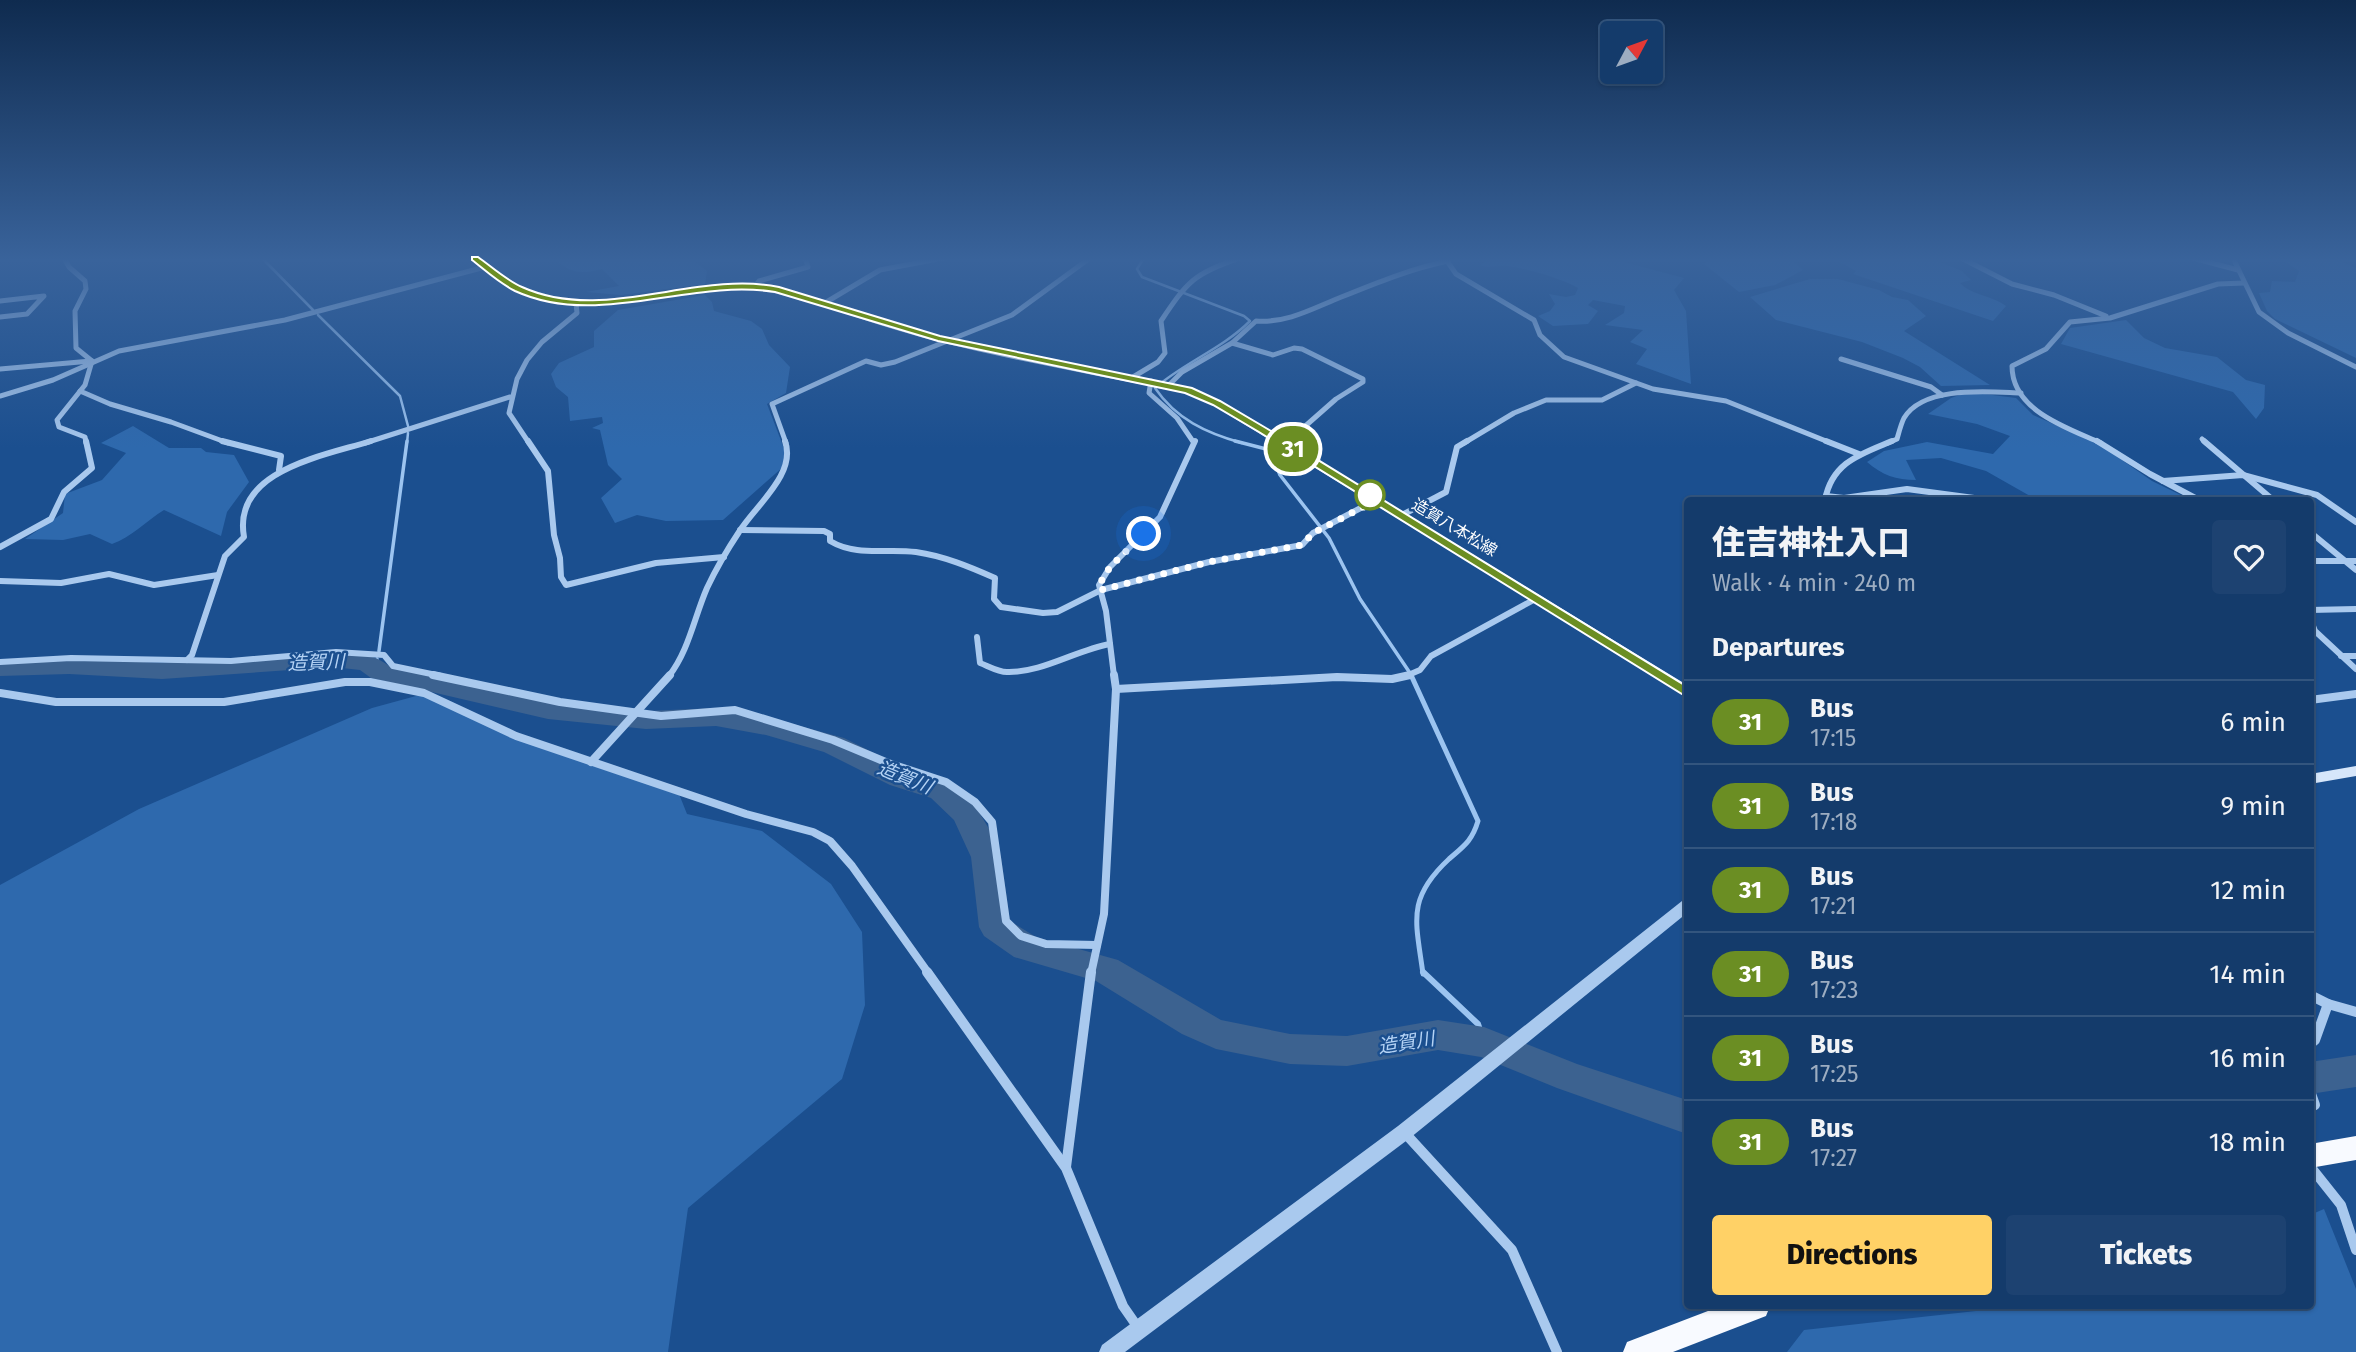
<!DOCTYPE html>
<meta charset="utf-8">
<style>
:root{--surface:#143b6b;--page:#1d4271;--text:#f1f3f6;--muted:#9dadc1;--line:#33557e;--accent:#ffd166}
body{margin:0;font-family:"Fira Sans","Noto Sans JP",sans-serif;background:var(--page);color:var(--text);height:100vh;display:flex;flex-direction:column;font-size:26px;white-space:nowrap}
*{box-sizing:border-box;margin:0}
p{font-size:23px;color:var(--muted)}
.icon{flex:none;width:38px;height:38px;fill:none;stroke:currentColor;stroke-width:2;stroke-linecap:round;stroke-linejoin:round}
.map{position:relative;flex:1;overflow:hidden}
.sheet{position:absolute;left:1684px;top:497px;width:630px;height:812px;display:flex;flex-direction:column;background:var(--surface);border-radius:7px;box-shadow:0 2px 5px #0004,0 0 0 2px var(--line)}
.sheet>*{flex:none}
.badge{padding:0 14px;border-radius:23px;font-size:24px;line-height:46px}
.needle{width:46px;rotate:49deg}
.buttons{position:absolute;left:1600px;top:21px;display:grid;gap:14px}
.buttons a{display:grid;place-items:center;width:63px;height:63px;border-radius:7px;background:var(--surface);box-shadow:0 2px 5px #0004,0 0 0 2px var(--line);font-size:35px}
.you{position:absolute;width:35px;height:35px;margin:-18px;border:5px solid #fff;border-radius:50%;background:#1a73e8;box-shadow:0 0 0 10px #1a73e833}
.map>.badge{position:absolute;translate:-50% -50%;box-shadow:0 0 0 4px #fff}
h2{padding:0 28px;font-size:26px;line-height:63px}
.round{display:grid;place-items:center;flex:none;width:74px;height:74px;border-radius:7px;background:var(--page)}
.headline{display:flex;align-items:center;justify-content:space-between;height:119px;padding:0 28px}
h1{font-size:33px;font-weight:800;line-height:52px}
.action{display:flex;gap:14px;margin-top:auto;padding:14px 28px}
.action a{flex:1;height:80px;border-radius:7px;background:var(--accent);color:#111;font-size:28px;font-weight:800;line-height:80px;text-align:center}
.action a+a{background:var(--page);color:var(--text)}
ul{padding:0;list-style:none}
li{display:flex;align-items:center;gap:21px;height:84px;padding:0 28px;border-top:2px solid var(--line)}
li div{flex:1}
li b{display:block;font-size:26px}
li em{font-style:normal}
li .badge{min-width:77px;font-weight:700;text-align:center}
.map>svg:first-child{display:block}
.green{fill:#2e69ad}
.lines{fill:none;stroke-linecap:round;stroke-linejoin:round}
.stream-far3{stroke:#9cc4f0;stroke-width:2.5}
.stream-far2{stroke:#9cc4f0;stroke-width:3.5}
.stream-far1{stroke:#9cc4f0;stroke-width:5}
.stream{stroke:#9cc4f0;stroke-width:6}
.river{fill:#3c6290;fill-rule:evenodd}
.minor-far3{stroke:#a9c9ee;stroke-width:5}
.minor-far2{stroke:#a9c9ee;stroke-width:6}
.minor-far1{stroke:#a9c9ee;stroke-width:8}
.minor{stroke:#a9c9ee;stroke-width:10}
.tertiary{fill:#a9c9ee;fill-rule:evenodd}
.secondary{fill:#d6e6fa;fill-rule:evenodd}
.trunk{fill:#f8faff;fill-rule:evenodd}
.line{fill:#6b8e23;stroke:#fff;stroke-width:2}
.walk{stroke:#fff;stroke-width:7;stroke-dasharray:0 12.6}
.stop-dot{fill:#fff;stroke:#6b8e23;stroke-width:3.5}
.labels{text-anchor:middle;stroke-width:5;stroke-linejoin:round;paint-order:stroke}
.far-street-label{font-size:16px;fill:#fff;stroke:#1b4f8f}
.water-label{font-size:19px;font-style:italic;fill:#b5d3f5;stroke:#1b4f8f}
</style>
<div class="map">
<svg width="2356" height="1352" viewBox="0 0 2356 1352">
<rect width="100%" height="100%" fill="#1b4f8f"/>
<g class="green">
<path d="M558 258H690L707 271 705 284 621 295 586 292 619 286 602 269C583 274 572 274 557 261Z"/>
<path d="M1493 258H1609L1684 278 1674 290 1686 311 1691 384 1636 364 1647 349 1630 342 1643 330 1605 325 1624 313 1625 306 1593 300 1588 305 1598 311 1588 324 1553 326 1538 316 1550 311 1555 304 1549 294 1566 297 1575 295 1578 288C1560 278 1528 269 1508 266 1498 265 1489 269 1480 265Z"/>
<path d="M1712 258H1790L1803 270 1775 285 1739 292 1704 264Z"/>
<path d="M1930 258 1962 271 1971 280 1960 283C1971 295 1991 295 2006 306L1993 321 1853 274 1856 271 1836 260 1817 259Z"/>
<path d="M2280 258H2333L2356 268V358L2275 319 2267 311 2259 293 2270 292 2272 281 2295 282 2299 271Z"/>
<path d="M1810 279H1838L1879 290 1892 297 1908 300 1926 316 1904 331 1990 385 1941 386 1920 367 1903 358 1862 342 1776 320 1750 297Z"/>
<path d="M705 295 712 302 714 311 751 321 762 329 769 345 790 367 786 393 767 404 785 451 783 467 723 520 666 521 637 515 615 523 601 498 622 479 608 465 600 430 592 428 603 423 602 417 570 421 568 397 556 387 551 374 559 363 594 347V331L618 310Z"/>
<path d="M2126 320 2144 338 2165 348 2217 357 2246 380 2265 385 2264 408 2256 419 2233 392 2061 344 2070 328Z"/>
<path d="M1968 392 2016 398 2033 415 2099 444 2152 481 2191 500H2037L1986 471 1941 458 1906 460 1916 480C1896 480 1882 475 1867 462L1884 451 1927 442 1993 454 2010 436 1977 424 1928 414 1951 398Z"/>
<path d="M133 426 169 448H201L206 452 234 455 249 482 227 512 221 536 164 510C146 521 132 537 112 544L90 534 63 540 25 539 63 513 65 494 102 480 126 453 101 443Z"/>
<path d="M427 693 504 730 677 789 687 814 762 831 831 884 862 932 865 1005 842 1079 688 1208 668 1352H0V885L139 809 372 708Z"/>
<path d="M2324 1209 2356 1289V1352H1787L1804 1330 2021 1306H2310V1215Z"/>
</g>
<g class="lines">
<g class="stream-far3">
<path d="M262 258 313 310"/>
<path d="M1144 258 1137 269 1142 277 1244 316 1250 321C1222 349 1185 362 1155 388 1176 419 1206 433 1242 443"/>
<path d="M318 315 400 396 408 426"/>
<path d="M407 443 408 433"/>
</g>
<g class="stream-far2">
<path d="M1235 441 1270 450 1280 475 1329 538 1360 599 1412 676"/>
<path d="M379 651 407 441"/>
<path d="M375 668 377 659"/>
</g>
<path class="stream-far1" d="M1411 675 1478 821C1472 841 1464 846 1449 859 1406 899 1416 921 1423 974"/>
<path class="stream" d="M1423 972 1478 1024 1484 1042"/>
<g class="river">
<path d="M333 651C354 653 371 652 389 666L548 701 646 711 716 708 767 717 844 738 910 771 951 784 974 804 994 837 1001 857 1010 921 1036 937 1118 960 1221 1020 1290 1034 1347 1036 1438 1020 1484 1027 1577 1064 1687 1100V1134L1557 1088 1481 1057 1438 1050 1347 1066 1290 1064 1216 1049 1182 1034 1096 981 1014 957 984 936 979 927 971 857 954 820 931 798 890 785 824 752 766 735 716 726 646 729 548 719 380 680 371 678 360 670 333 667 162 679 69 674 0 676V660L69 658 162 663Z"/>
<path d="M2356 1055V1087L2310 1094V1062Z"/>
</g>
<g class="minor-far3">
<path d="M64 258 69 267 85 281 86 289 75 311 76 348 92 361"/>
<path d="M1445 258 1456 274 1534 320 1540 335 1564 357 1653 389 1726 401 1831 443"/>
<path d="M1961 258 2012 284 2054 295 2106 316"/>
<path d="M2193 258 2238 270"/>
<path d="M2233 258 2259 312 2288 333 2356 367"/>
<path d="M755 286 759 281 808 267 805 258"/>
<path d="M0 301 44 296 27 314 0 317"/>
<path d="M823 304 880 270 943 258"/>
<path d="M1232 343 1273 355 1294 348 1302 349 1363 379V382L1336 399 1286 443"/>
<path d="M1841 359 1931 387 1942 395"/>
<path d="M0 369 91 361"/>
<path d="M1133 377 1158 362 1165 353 1161 321C1187 282 1194 273 1240 258"/>
<path d="M1151 381 1149 393 1177 418 1194 443"/>
<path d="M1169 385 1182 372 1232 343 1256 321C1285 323 1308 311 1334 300 1371 285 1409 269 1448 261"/>
<path d="M80 391 110 404 171 422 228 443"/>
<path d="M0 396 53 380 119 351 285 320 485 267"/>
<path d="M2202 439 2206 443"/>
<path d="M86 443 85 437 59 427 57 420 85 385 92 361"/>
<path d="M365 443 510 397"/>
<path d="M529 443 509 413 517 379 527 360 542 342 577 313 576 303"/>
<path d="M786 443 772 404 866 361 881 365 895 362 1012 315 1090 258"/>
<path d="M1464 443 1514 413 1546 400H1602L1636 383"/>
<path d="M1888 443 1897 439C1899 432 1901 424 1904 418 1924 385 1989 392 2021 393"/>
<path d="M2101 443C2068 428 2012 411 2012 366L2046 349 2070 322 2110 318 2218 284 2244 283"/>
</g>
<g class="minor-far2">
<path d="M222 441 281 456 279 470"/>
<path d="M528 441 548 471 554 535 560 558 561 577 566 585 656 563 724 557"/>
<path d="M1826 441 1859 454"/>
<path d="M2097 441 2150 474 2199 500"/>
<path d="M2204 441 2273 500"/>
<path d="M1285 444 1288 441"/>
<path d="M2163 481 2243 475 2317 495 2356 522"/>
<path d="M1826 496 1844 498 1907 489 1989 500"/>
<path d="M1825 500C1832 462 1861 454 1892 441"/>
<path d="M1402 515 1446 492 1457 447 1467 441"/>
<path d="M740 530 824 531 830 534V541C857 557 886 548 916 552 944 556 970 567 995 578L994 599 1001 607 1043 613 1057 612 1101 590 1209 562 1302 545 1313 533 1376 500"/>
<path d="M2310 532 2356 570"/>
<path d="M0 547 51 519 64 492 92 468 86 441"/>
<path d="M2310 561H2356"/>
<path d="M0 581 61 583 109 574 154 585 218 575"/>
<path d="M2310 610 2356 609"/>
<path d="M2310 618 2315 631 2356 669"/>
<path d="M977 637 980 663C988 666 998 672 1007 672 1042 673 1076 650 1110 644"/>
<path d="M2341 656H2356"/>
<path d="M187 660 192 655 225 556 244 537C232 470 324 456 371 441"/>
<path d="M0 662 71 658 231 661 336 652 384 655 393 666 441 676"/>
<path d="M669 676C689 650 694 618 707 588 716 569 727 550 739 532 755 506 797 474 785 441"/>
<path d="M1114 676 1106 611 1099 585 1110 567 1160 517 1195 441"/>
<path d="M1406 676 1420 670 1431 656 1537 598"/>
</g>
<g class="minor-far1">
<path d="M433 675 560 702 661 716 735 710 833 740 888 763 946 782 975 802 992 822 1006 921 1021 936 1046 944 1097 945"/>
<path d="M1116 689 1337 677 1392 679 1410 675"/>
<path d="M0 693 56 702H224L345 682H370L424 693 516 736 746 814 813 832 830 841 852 866 929 974"/>
<path d="M2310 700 2356 694"/>
<path d="M591 762 670 675"/>
<path d="M1091 974 1104 914 1116 689 1114 675"/>
</g>
<g class="minor">
<path d="M927 972 1066 1168 1123 1306 1139 1329"/>
<path d="M2310 995 2328 1004 2356 1012"/>
<path d="M2310 1044 2315 1040 2328 1004"/>
<path d="M2310 1091 2315 1105 2310 1107"/>
<path d="M1404 1132 1512 1250 1557 1352"/>
<path d="M2310 1166 2341 1205 2356 1250"/>
<path d="M1066 1167 1091 972"/>
</g>
<path class="tertiary" d="M1687 899V913L1410 1138 1125 1352H1099L1102 1345 1398 1126 1682 901Z"/>
<g class="secondary">
<path d="M471 258H480L504 276 525 289 558 299 588 301 619 299 715 286 746 284 776 286 940 337 1192 389 1221 401 1687 685V696L1213 405 1185 393C1102 376 1018 362 936 341 899 332 862 319 825 307 799 299 775 291 748 290 650 286 552 343 471 258Z"/>
<path d="M2356 766V776L2310 784V774Z"/>
</g>
<g class="trunk">
<path d="M2356 1136V1160L2310 1168V1144Z"/>
<path d="M1721 1306H1770L1766 1316 1673 1352H1623L1627 1342Z"/>
</g>
</g>
<linearGradient id="sky" x2="0" y2="1"><stop stop-color="#0f2b4f"/><stop offset="0.58" stop-color="#39639b"/><stop offset="1" stop-color="#39639b" stop-opacity="0"/></linearGradient>
<rect width="2356" height="448" fill="url(#sky)"/>
<path class="line" d="M472 257H478C492 267 506 280 522 287 604 324 695 270 779 287L940 336 1192 388 1220 401 1266 428 1694 691 1687 695 1682 694 1259 432 1213 405 1185 393 938 341 775 292C689 278 598 329 515 291 499 283 486 271 472 260Z"/>
<g class="lines">
<path class="walk" d="M1144 534 1110 567 1099 585 1101 590 1209 562 1302 545 1313 533 1377 500 1370 495"/>
</g>
<circle class="stop-dot" cx="1370" cy="495" r="14"/>
<g class="labels">
<g class="far-street-label">
<text transform="translate(1455 527) rotate(31)" y="6">造賀八本松線</text>
</g>
<g class="water-label">
<text transform="translate(316 662) rotate(-2)" y="7">造賀川</text>
<text transform="translate(905 777) rotate(22)" y="7">造賀川</text>
<text transform="translate(1406 1042) rotate(-9)" y="7">造賀川</text>
</g>
</g>
</svg>
<div class="buttons">
<a><svg class="needle" viewBox="-14 -14 28 28"><path d="M0-13l5 13h-10z" fill="#e53935"/><path d="M0 13l5-13h-10z" fill="#9dadc1"/></svg></a>
</div>
<div class="you" style="left:1144px;top:534px"></div>
<b class="badge" style="left:1293px;top:449px;background:#6b8e23;color:#fff">31</b>
<section class="sheet">
<div class="headline"><div><h1>住吉神社入口</h1><p>Walk · 4 min · 240 m</p></div><a class="round"><svg class="icon" aria-label="heart" viewBox="0 0 24 24"><path d="M12 20l-8-8c-3-5 5-10 8-4 3-6 11-1 8 4z"/></svg></a></div>
<h2>Departures</h2>
<ul>
<li><span class="badge" style="background:#6b8e23;color:#fff">31</span><div><b>Bus</b><p>17:15</p></div><em>6 min</em></li>
<li><span class="badge" style="background:#6b8e23;color:#fff">31</span><div><b>Bus</b><p>17:18</p></div><em>9 min</em></li>
<li><span class="badge" style="background:#6b8e23;color:#fff">31</span><div><b>Bus</b><p>17:21</p></div><em>12 min</em></li>
<li><span class="badge" style="background:#6b8e23;color:#fff">31</span><div><b>Bus</b><p>17:23</p></div><em>14 min</em></li>
<li><span class="badge" style="background:#6b8e23;color:#fff">31</span><div><b>Bus</b><p>17:25</p></div><em>16 min</em></li>
<li><span class="badge" style="background:#6b8e23;color:#fff">31</span><div><b>Bus</b><p>17:27</p></div><em>18 min</em></li>
</ul>
<div class="action"><a>Directions</a><a>Tickets</a></div>
</section>
</div>
